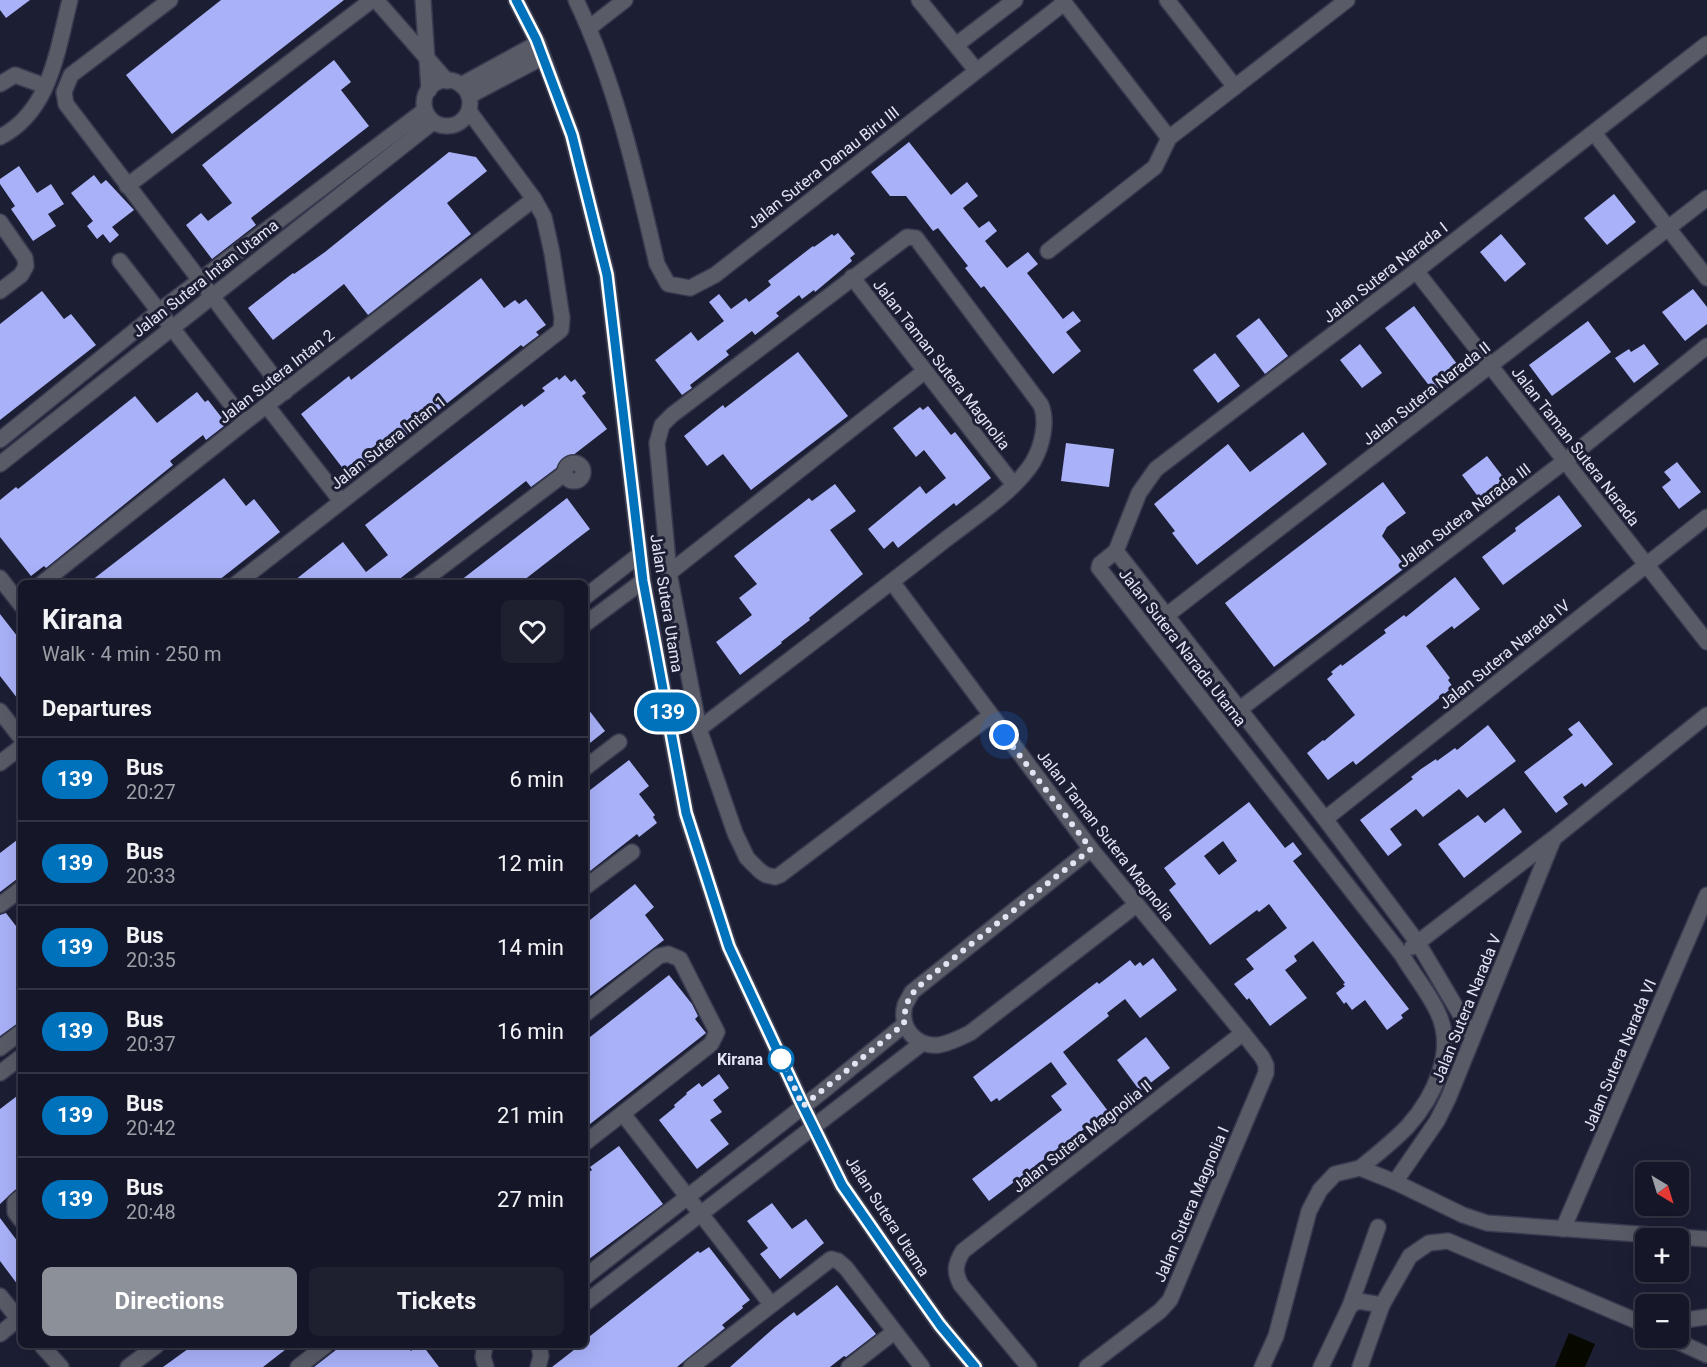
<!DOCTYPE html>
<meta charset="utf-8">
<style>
:root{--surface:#151627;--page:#1e1f2f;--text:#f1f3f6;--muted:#9d9fa7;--line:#343544;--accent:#8c9099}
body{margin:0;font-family:Roboto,sans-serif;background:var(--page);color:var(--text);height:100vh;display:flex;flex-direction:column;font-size:22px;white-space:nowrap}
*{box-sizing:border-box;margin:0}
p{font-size:20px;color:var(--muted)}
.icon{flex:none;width:33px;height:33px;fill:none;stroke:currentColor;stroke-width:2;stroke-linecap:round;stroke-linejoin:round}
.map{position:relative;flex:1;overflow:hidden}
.panel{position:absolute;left:18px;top:580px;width:570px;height:768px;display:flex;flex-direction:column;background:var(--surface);border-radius:9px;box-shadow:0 6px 24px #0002,0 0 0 2px var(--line)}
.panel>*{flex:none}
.badge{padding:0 12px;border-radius:20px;font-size:21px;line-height:39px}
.needle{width:39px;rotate:142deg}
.tools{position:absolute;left:1635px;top:1162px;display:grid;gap:12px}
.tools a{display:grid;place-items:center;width:54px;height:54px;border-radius:9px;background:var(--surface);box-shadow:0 6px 24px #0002,0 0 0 2px var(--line);font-size:30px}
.you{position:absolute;width:30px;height:30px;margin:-15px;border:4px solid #fff;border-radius:50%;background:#1a73e8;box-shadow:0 0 0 9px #1a73e833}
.map>.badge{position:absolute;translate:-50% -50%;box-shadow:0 0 0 3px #fff}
h2{padding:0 24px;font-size:22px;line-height:54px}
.round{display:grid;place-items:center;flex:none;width:63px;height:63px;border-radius:9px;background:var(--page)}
.overview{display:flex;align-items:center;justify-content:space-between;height:102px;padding:0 24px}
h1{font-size:28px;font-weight:700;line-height:45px}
.button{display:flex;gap:12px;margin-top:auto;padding:12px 24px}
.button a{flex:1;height:69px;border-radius:9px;background:var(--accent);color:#fff;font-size:24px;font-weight:700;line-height:69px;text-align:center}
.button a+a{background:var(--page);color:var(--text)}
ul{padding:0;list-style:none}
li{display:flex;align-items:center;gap:18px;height:84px;padding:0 24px;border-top:2px solid var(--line)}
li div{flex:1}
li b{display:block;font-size:22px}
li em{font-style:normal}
li .badge{min-width:66px;font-weight:700;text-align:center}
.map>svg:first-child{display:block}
.water{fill:#070900}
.building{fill:#a9b1f8;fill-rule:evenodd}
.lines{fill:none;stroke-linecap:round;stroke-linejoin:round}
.minor-casing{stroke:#383a4f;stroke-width:18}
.minor{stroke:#595b67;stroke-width:15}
.line-casing{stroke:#fff;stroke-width:14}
.line{stroke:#0072bc;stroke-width:9}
.walk{stroke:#e2e4f4;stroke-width:6;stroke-dasharray:0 10.8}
.stop-dot{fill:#fff;stroke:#0072bc;stroke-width:3}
.labels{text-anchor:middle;stroke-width:6;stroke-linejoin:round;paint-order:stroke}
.street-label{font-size:16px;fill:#e2e4f4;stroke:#1c1e34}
.stop-label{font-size:16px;font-weight:bold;fill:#e2e4f4;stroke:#1c1e34;text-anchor:end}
</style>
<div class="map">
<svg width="1707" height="1367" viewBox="0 0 1707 1367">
<rect width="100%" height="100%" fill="#1c1e34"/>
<path class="water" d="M1569 1333 1595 1344 1585 1367H1555Z"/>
<g class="building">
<path d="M0 0H30L6 18 0 10Z"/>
<path d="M221 0H344L172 134 126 75Z"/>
<path d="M334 60 351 82 341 90 369 126 251 218 256 225 212 259 186 225 201 213 208 221 232 203 202 165Z"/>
<path d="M909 142 951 195 967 182 978 196 963 208 979 228 989 221 997 231 985 241 1007 268 1028 252 1038 264 1027 273 1063 319 1073 311 1081 321 1066 332 1081 351 1053 374 984 286 981 288 965 268 968 266 938 228 933 231 906 196H890L871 172Z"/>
<path d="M449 152 476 157 487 171 447 203 471 234 368 315 344 284 273 340 248 308 293 273 294 274 325 252Z"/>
<path d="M19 166 37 193 51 184 64 204 48 214 56 226 33 241 11 209 15 206 0 184V179Z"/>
<path d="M94 175 101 184 106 180 134 210 112 227 119 235 110 243 103 234 97 239 87 226 93 221 71 193Z"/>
<path d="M1614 194 1636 222 1607 245 1584 218Z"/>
<path d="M838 233 855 254 850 258 852 261 815 292 814 290 802 299 799 295 776 313 779 316 755 335 752 331 726 351 729 355 690 385 692 388 682 395 655 360 691 332 698 341 724 321 709 302 719 294 731 309 746 298 749 302 771 285 768 281 813 246 814 247 832 234 834 236Z"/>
<path d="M1501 234 1526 264 1505 282 1480 252Z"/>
<path d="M481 278 504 308 515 300 519 304 526 299 546 325 536 332 539 335 523 347 521 345 351 479 301 414 349 376 351 380Z"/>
<path d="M1693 289 1707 307V324L1685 341 1662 312Z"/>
<path d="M42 291 64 319 71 314 96 345 0 420V324Z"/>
<path d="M1414 306 1460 368 1444 381 1445 383 1434 392 1385 328Z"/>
<path d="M1259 318 1288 356 1265 374 1236 336Z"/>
<path d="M1588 321 1611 352 1552 396 1529 365Z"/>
<path d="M1360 344 1382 373 1362 388 1340 360Z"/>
<path d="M1644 344 1659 364 1634 383 1615 358 1629 349 1631 352Z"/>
<path d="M798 352 848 416 751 490 723 454 707 466 684 436 723 405 725 408Z"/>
<path d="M1215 353 1240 386 1218 403 1193 370Z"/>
<path d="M565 375 571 382 575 379 586 393 582 396 607 429 559 466 531 487 526 481 393 584H290L343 542 366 572 388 555 365 525 522 404 524 407 545 391 542 388 557 377 559 380Z"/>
<path d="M197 392 205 402 208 400 222 418 220 420 224 426 206 440 203 435 170 461 173 465 46 568 44 566 31 576 0 537V500L16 487 18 489 135 396 157 423Z"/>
<path d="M928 406 951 435 955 432 991 478 956 506 954 503 898 548 893 541 884 549 868 529 920 486 926 494 946 478 924 450 916 457 893 428 920 407 923 410Z"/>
<path d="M1303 432 1327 464 1197 565 1172 533 1175 531 1154 504 1228 444 1250 472Z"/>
<path d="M1066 443 1114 449 1109 487 1061 481Z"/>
<path d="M1487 456 1510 486 1485 506 1462 475Z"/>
<path d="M1677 462 1701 492 1679 509 1662 487 1671 480 1664 472Z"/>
<path d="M224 478 246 506 254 499 280 532 214 584H87Z"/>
<path d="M1383 482 1406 513 1387 527 1382 536 1406 567 1274 667 1225 603Z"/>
<path d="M835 484 856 511 830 530 863 574 809 618 810 620 781 642 782 643 740 675 716 642 752 615 739 598 757 584 734 556 809 498 812 501Z"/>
<path d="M1559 495 1582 526 1503 585 1482 557 1516 531 1515 528Z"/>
<path d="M567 498 590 529 573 542 519 584H456Z"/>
<path d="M1455 577 1480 609 1454 629 1452 626 1426 646 1450 678 1448 680 1453 687 1356 765 1353 761 1328 780 1307 753 1323 740 1324 741 1355 715 1327 679 1333 674 1331 672 1341 664 1342 666 1386 633 1384 630 1404 615 1406 617Z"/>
<path d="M0 614 21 641V703L0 676Z"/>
<path d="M585 705 605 731 585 747Z"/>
<path d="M1579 721 1613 764 1585 787 1582 783 1563 797 1568 804 1556 813 1524 772 1573 735 1568 729Z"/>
<path d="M1488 725 1516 761 1467 798 1459 789 1423 817 1416 809 1390 829 1402 845 1388 856 1360 820 1413 779 1411 777 1421 769 1436 759 1437 761 1455 748 1457 750Z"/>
<path d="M629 760 649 786 639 794 655 815 653 817 657 823 639 837 637 834 585 875V794Z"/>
<path d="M1249 802 1285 848 1293 842 1302 854 1293 861 1409 1009 1401 1015 1403 1018 1387 1030 1365 1000 1352 1010 1346 1002 1344 1004 1336 993 1345 986 1343 984 1345 983 1313 941 1294 956 1297 961 1285 970 1307 998 1270 1026 1249 998 1247 1000 1234 984 1254 969 1246 959 1287 928 1269 904 1259 912 1257 910 1210 945 1169 890 1176 884 1164 868ZM1223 841 1237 861 1219 875 1204 856Z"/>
<path d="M1504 808 1522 832 1464 878 1438 844 1478 815 1485 823Z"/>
<path d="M21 837V876L0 892V853Z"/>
<path d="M635 884 654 907 645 915 664 940 585 1000V924Z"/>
<path d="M6 913 16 926 21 922V1021L0 1036V915Z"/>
<path d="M1153 958 1177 990 1140 1018 1125 999 1107 1013 1109 1016 1063 1052 1108 1111 989 1201 972 1179 1062 1110 1051 1096 1067 1084 1051 1062 999 1101 997 1098 991 1102 973 1077 1097 982 1099 984 1130 960 1135 966 1140 962 1143 966Z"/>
<path d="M669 975 692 1004 698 1016 695 1019 706 1033 585 1128V1041Z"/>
<path d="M1146 1037 1170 1068 1140 1091 1117 1060Z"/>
<path d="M719 1074 729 1088 713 1100 722 1112 710 1120 729 1144 697 1169 659 1120 675 1107 674 1105 687 1094 686 1093 699 1083 702 1087Z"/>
<path d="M21 1093V1187L15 1190 0 1204V1109Z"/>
<path d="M619 1146 663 1204 585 1262V1175L592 1170 590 1167Z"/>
<path d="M772 1203 792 1229 806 1219 824 1243 780 1279 760 1254 768 1248 747 1221Z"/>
<path d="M0 1218 21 1246V1289L0 1261Z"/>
<path d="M709 1247 750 1300 742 1306 743 1308 722 1325 725 1328 677 1367H552L579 1346H585V1340L698 1251 700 1253Z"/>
<path d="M837 1285 876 1334 846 1357 844 1356 830 1367H730L775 1327 794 1312 797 1316Z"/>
<path d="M192 1346H290L263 1367H163Z"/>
<path d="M341 1346H407L411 1351 417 1346H423L439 1367H314Z"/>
</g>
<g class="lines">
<g class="minor-casing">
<g id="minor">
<path d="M170 0 71 75 64 92 66 104 285 392"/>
<path d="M376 0 447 81"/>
<path d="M423 0 429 90"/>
<path d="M516 0 538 43 572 135 607 275 643 581 686 814 729 947 803 1106 842 1185 896 1263 940 1325 975 1367"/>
<path d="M576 0C616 84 636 174 657 264L668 284 690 288 715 275 1064 3"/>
<path d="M919 0 976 70"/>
<path d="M1062 0 1169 138"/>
<path d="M1167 0 1235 87"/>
<path d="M589 28 625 0"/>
<path d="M956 45 1015 0"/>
<circle cx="447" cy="103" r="23"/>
<path d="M0 84 15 75 45 86"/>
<path d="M461 85 538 43"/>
<path d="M469 96 543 57"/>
<path d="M1594 133 1707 278"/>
<path d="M0 137C51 111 57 50 70 0"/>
<path d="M127 186 372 0"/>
<path d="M0 222 25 258 26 266 21 275 0 291"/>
<path d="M1048 251 1155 167 1169 138 1347 0"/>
<path d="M120 261 245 422"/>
<path d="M1416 271 1707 642"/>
<path d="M852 277 1014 485"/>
<path d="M267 406 341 501"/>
<path d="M0 440 158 312 425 110"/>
<circle cx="574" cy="472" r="9"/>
<path d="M0 464 433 122"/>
<path d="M1116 551 1139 493 1156 469 1416 271 1707 44"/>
<path d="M669 573 925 371"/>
<path d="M0 578 21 605"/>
<path d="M892 582 1091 849 1243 1033 1262 1057 1266 1065V1073L1170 1300 1160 1311 1087 1367"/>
<path d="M41 584 245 422 534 199"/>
<path d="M236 584 561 330 562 318 552 253 544 217 534 199 469 111"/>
<path d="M419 584 564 474"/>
<path d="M585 597 639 555"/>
<path d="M1167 615 1707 198"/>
<path d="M585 624 643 581"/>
<path d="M1240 709 1565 461 1707 346"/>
<path d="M0 711 21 738"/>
<path d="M699 729C781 666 864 604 945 540 972 519 1015 491 1033 462 1042 446 1048 422 1041 405L916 238 907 237 672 415 662 425 657 443 669 573 699 729 735 833 747 858 760 871 766 875 775 877 780 875 990 716"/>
<path d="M0 763 21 747"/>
<path d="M585 768 619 742"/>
<path d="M1325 819 1707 517"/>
<path d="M1091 849 912 992C910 996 907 1001 905 1005 899 1028 916 1047 939 1045 950 1043 960 1038 970 1033L1136 905"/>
<path d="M585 887 632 852"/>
<path d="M0 905 21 889"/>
<path d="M1412 947 1554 838 1707 715"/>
<path d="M585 1014 659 956 668 954 680 959 717 1032 711 1044 585 1143"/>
<path d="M0 1048 21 1032"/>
<path d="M0 1073 21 1057"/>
<path d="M623 1114 771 1304"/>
<path d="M1360 1168C1376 1155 1394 1141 1408 1126 1434 1097 1456 1051 1438 1013 1429 993 1413 974 1402 955L1099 568 1100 564 1116 551 1325 819 1418 943 1473 1036"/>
<path d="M1395 1182 1437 1121 1448 1099 1553 840"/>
<path d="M21 1197 15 1202V1212L21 1220"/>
<path d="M1563 1229 1707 895"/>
<path d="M585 1277 823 1091 905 1024"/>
<path d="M0 1296 21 1322"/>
<path d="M585 1303 921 1044"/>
<path d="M1350 1306 1378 1227"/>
<path d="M1678 1321 1707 1317"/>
<path d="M0 1334 18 1319"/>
<path d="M1670 1338 1707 1355"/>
<path d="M42 1346 61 1367"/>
<path d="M485 1346 483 1357 486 1367"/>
<path d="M128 1367 156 1346"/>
<path d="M298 1367 325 1346"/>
<path d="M538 1367 541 1356 539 1346"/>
<path d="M691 1367 831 1259 838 1261 846 1268 922 1367"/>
<path d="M849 1367 894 1332"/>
<path d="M1029 1367 961 1285C954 1272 955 1264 963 1251L1243 1033"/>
<path d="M1262 1367 1276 1336 1309 1211 1320 1190 1335 1174 1360 1168 1395 1182 1463 1215 1487 1223 1707 1239"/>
<path d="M1321 1367 1350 1306 1358 1301 1382 1305"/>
<path d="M1360 1367 1382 1305 1410 1256 1429 1243 1448 1241 1646 1325"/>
</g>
</g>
<use href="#minor" class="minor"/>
</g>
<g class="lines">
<g class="line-casing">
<path id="line" d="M516 0 536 39 572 135 607 275 643 581 686 813 729 947 803 1106 842 1185 896 1263 940 1325 975 1367"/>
</g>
<use href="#line" class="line"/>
<path class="walk" d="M781 1059 803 1106 904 1024C905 1001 909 995 926 980L1091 849 1004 735"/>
</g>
<circle class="stop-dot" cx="781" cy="1059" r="12"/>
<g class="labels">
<g class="street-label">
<text transform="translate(823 167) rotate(-38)" y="6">Jalan Sutera Danau Biru III</text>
<text transform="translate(1385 272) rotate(-38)" y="6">Jalan Sutera Narada I</text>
<text transform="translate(205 278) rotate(-38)" y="6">Jalan Sutera Intan Utama</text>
<text transform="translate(942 364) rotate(52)" y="6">Jalan Taman Sutera Magnolia</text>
<text transform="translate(276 376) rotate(-38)" y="6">Jalan Sutera Intan 2</text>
<text transform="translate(1426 393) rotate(-38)" y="6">Jalan Sutera Narada II</text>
<text transform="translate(388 442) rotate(-38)" y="6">Jalan Sutera Intan 1</text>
<text transform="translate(1576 446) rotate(52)" y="6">Jalan Taman Sutera Narada</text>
<text transform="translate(1464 515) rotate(-37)" y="6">Jalan Sutera Narada III</text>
<text transform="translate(667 603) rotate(81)" y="6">Jalan Sutera Utama</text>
<text transform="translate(1183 647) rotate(52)" y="6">Jalan Sutera Narada Utama</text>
<text transform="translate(1504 654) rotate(-39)" y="6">Jalan Sutera Narada IV</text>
<text transform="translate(1106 835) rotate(52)" y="6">Jalan Taman Sutera Magnolia</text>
<text transform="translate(1466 1008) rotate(-68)" y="6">Jalan Sutera Narada V</text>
<text transform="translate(1619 1055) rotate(-67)" y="6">Jalan Sutera Narada VI</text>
<text transform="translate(1082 1136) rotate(-38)" y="6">Jalan Sutera Magnolia II</text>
<text transform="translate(1191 1204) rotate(-67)" y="6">Jalan Sutera Magnolia I</text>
<text transform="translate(888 1216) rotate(57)" y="6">Jalan Sutera Utama</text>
</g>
<g class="stop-label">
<text x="763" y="1065">Kirana</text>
</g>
</g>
</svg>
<div class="tools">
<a><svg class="needle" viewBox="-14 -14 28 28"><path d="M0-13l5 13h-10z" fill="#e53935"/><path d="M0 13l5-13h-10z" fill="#9d9fa7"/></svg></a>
<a>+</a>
<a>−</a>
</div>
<div class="you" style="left:1004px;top:735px"></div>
<b class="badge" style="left:667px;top:712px;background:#0072bc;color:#fff">139</b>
<section class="panel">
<div class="overview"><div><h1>Kirana</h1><p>Walk · 4 min · 250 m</p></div><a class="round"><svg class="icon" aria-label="heart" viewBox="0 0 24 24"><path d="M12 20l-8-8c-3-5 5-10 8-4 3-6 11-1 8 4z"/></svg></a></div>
<h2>Departures</h2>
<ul>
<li><span class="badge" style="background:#0072bc;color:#fff">139</span><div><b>Bus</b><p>20:27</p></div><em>6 min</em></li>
<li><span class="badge" style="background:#0072bc;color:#fff">139</span><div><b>Bus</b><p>20:33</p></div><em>12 min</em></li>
<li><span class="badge" style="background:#0072bc;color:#fff">139</span><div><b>Bus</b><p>20:35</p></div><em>14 min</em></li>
<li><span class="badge" style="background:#0072bc;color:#fff">139</span><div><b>Bus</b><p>20:37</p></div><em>16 min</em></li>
<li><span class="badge" style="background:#0072bc;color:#fff">139</span><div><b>Bus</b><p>20:42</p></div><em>21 min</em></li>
<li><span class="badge" style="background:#0072bc;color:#fff">139</span><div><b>Bus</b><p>20:48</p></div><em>27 min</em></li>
</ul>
<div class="button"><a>Directions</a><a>Tickets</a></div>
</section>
</div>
